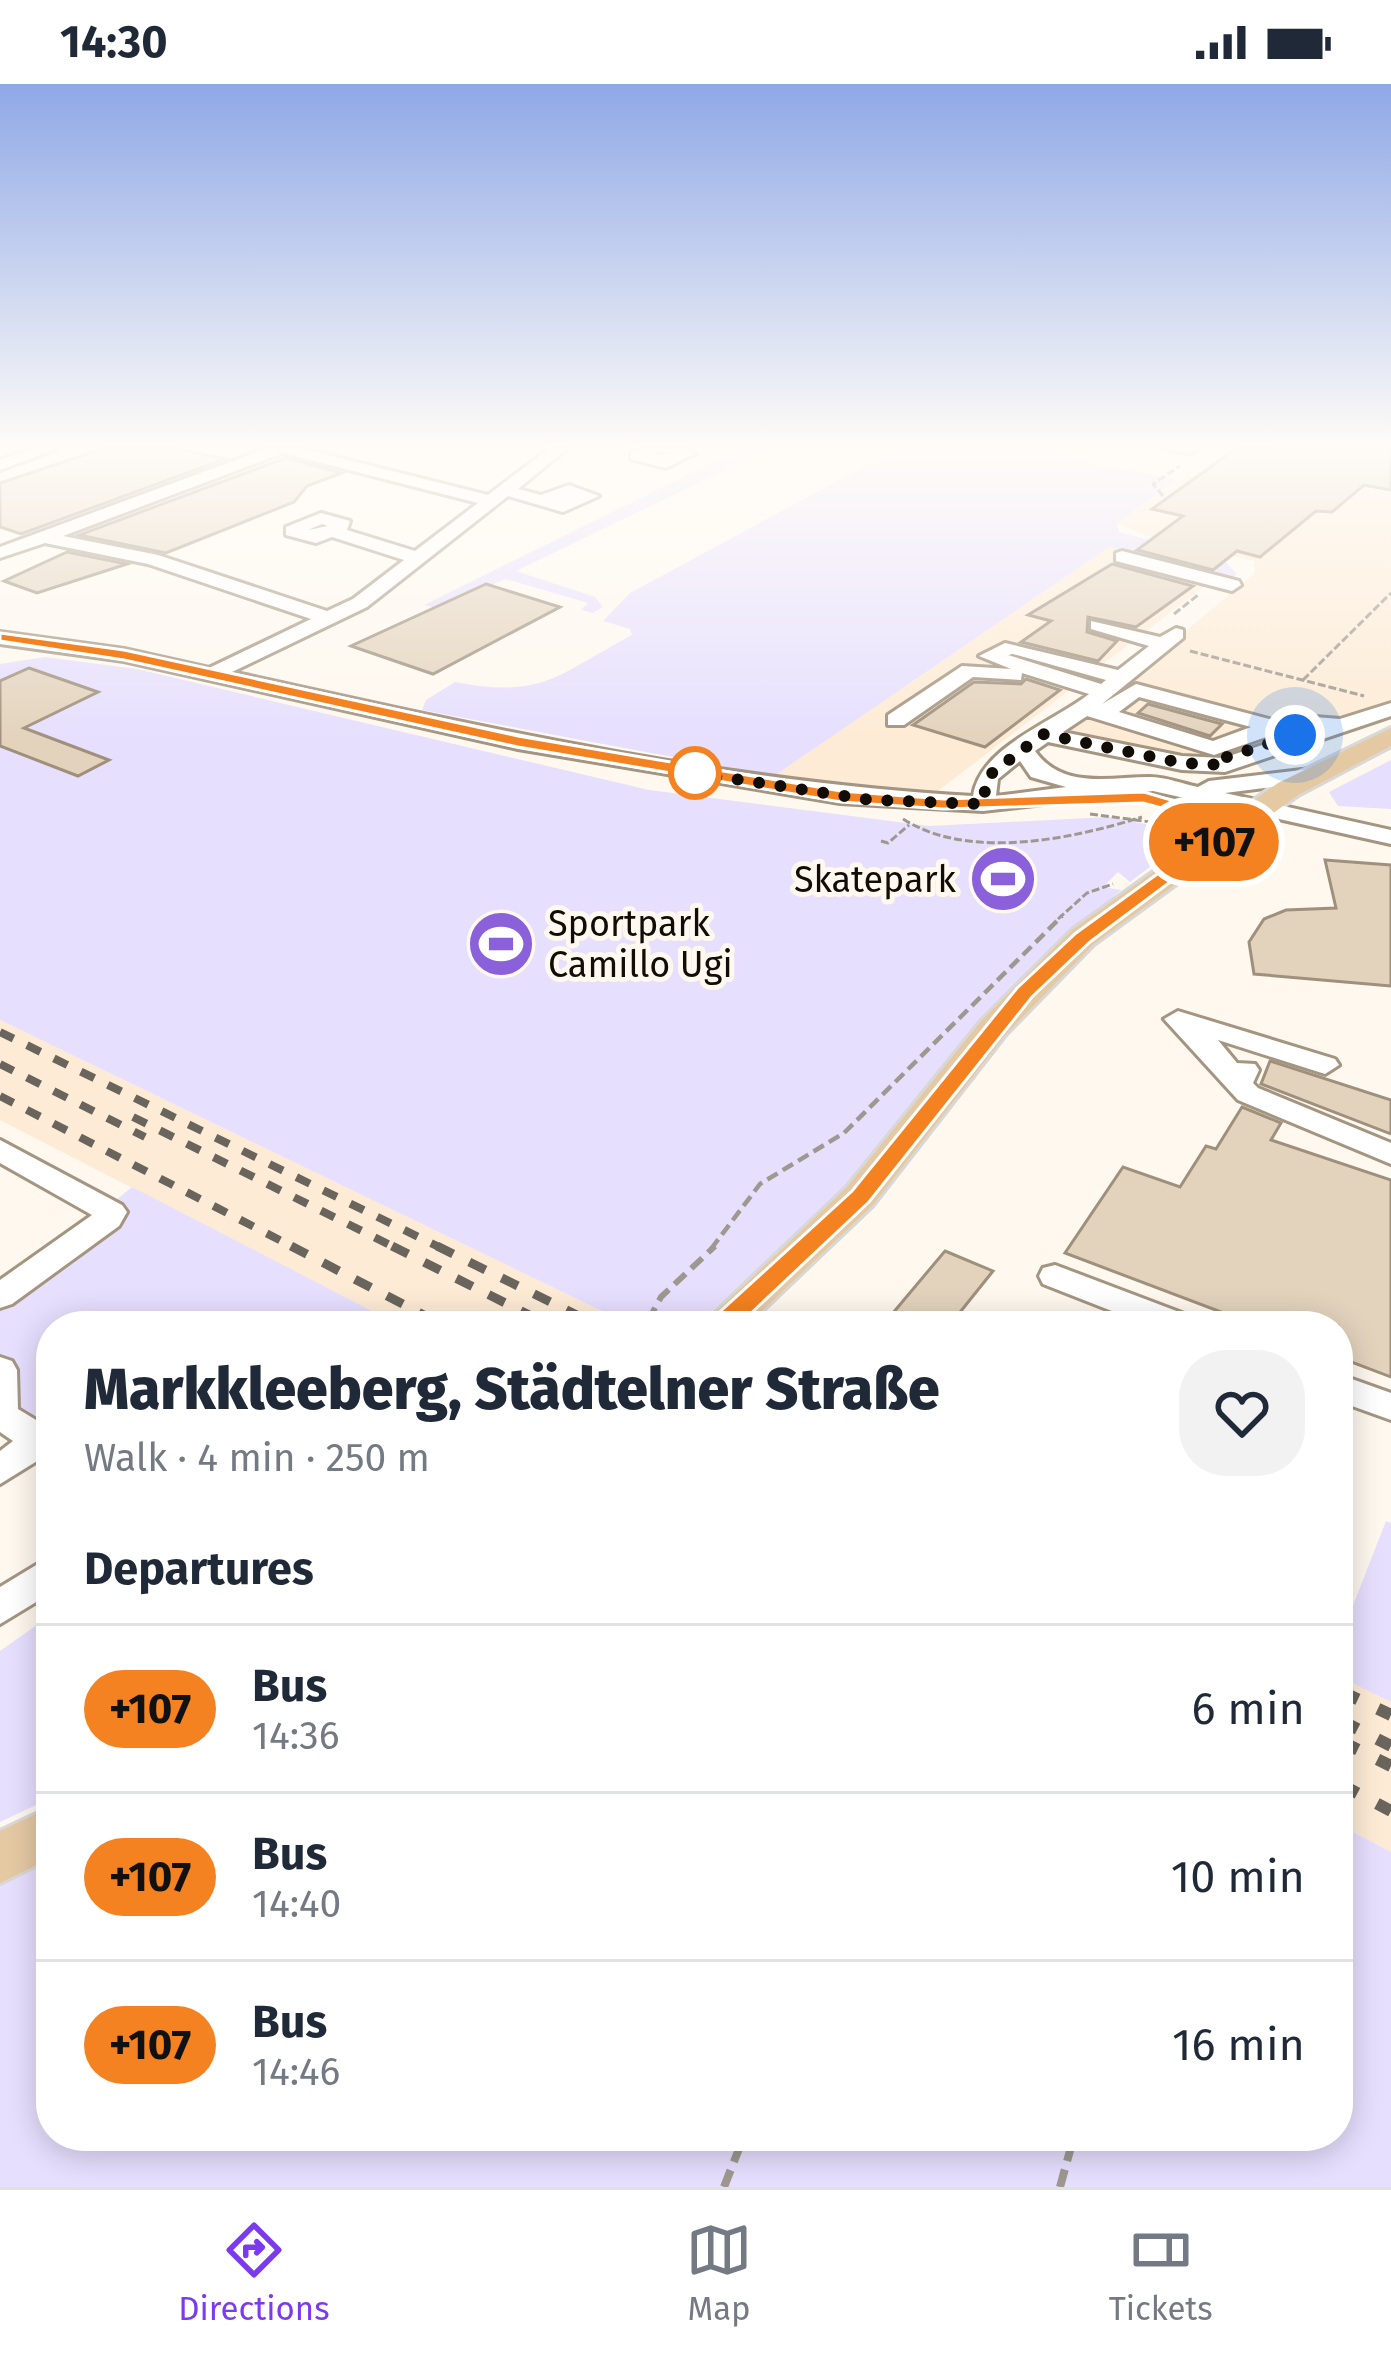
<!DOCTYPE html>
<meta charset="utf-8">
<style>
:root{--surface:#fff;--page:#f2f2f3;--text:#1f2937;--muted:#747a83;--line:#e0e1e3;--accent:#7c3aed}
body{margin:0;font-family:"Fira Sans",sans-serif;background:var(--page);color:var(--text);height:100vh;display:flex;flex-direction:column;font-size:45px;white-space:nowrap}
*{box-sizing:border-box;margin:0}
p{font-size:39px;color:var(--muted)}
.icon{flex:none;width:66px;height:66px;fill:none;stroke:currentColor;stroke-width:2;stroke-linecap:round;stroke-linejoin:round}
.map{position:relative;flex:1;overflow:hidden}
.panel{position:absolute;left:36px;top:1227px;width:1317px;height:840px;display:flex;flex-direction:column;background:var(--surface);border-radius:48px;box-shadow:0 6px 30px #0003}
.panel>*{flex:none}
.badge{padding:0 24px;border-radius:39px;font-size:42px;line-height:78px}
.you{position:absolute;width:60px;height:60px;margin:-30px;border:9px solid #fff;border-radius:50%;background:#1a73e8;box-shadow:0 0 0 18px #1a73e833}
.map>.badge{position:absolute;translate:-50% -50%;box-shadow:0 0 0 6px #fff}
h2{padding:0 48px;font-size:45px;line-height:108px}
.round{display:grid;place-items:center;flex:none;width:126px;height:126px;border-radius:48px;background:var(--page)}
.head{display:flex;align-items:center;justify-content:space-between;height:204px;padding:0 48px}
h1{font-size:57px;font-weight:800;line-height:90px}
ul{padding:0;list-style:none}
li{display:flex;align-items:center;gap:36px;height:168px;padding:0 48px;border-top:3px solid var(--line)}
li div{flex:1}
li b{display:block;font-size:45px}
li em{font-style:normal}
li .badge{min-width:132px;font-weight:700;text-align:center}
.status{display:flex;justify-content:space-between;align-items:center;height:84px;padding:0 60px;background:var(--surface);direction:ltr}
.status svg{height:33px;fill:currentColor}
.dock{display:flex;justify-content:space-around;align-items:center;height:168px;border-top:3px solid var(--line);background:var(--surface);font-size:33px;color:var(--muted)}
.dock a{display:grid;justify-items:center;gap:6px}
.dock .current{color:var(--accent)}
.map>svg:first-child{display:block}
.built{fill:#fdebd5}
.green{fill:#e6dffe}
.building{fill:#e3d3bd;stroke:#9f907c;stroke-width:3}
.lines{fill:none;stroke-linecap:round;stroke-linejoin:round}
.minor-casing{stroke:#a49581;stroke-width:6}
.major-casing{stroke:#d9d8d7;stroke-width:6}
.path-far3{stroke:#9e9890;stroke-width:3;stroke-dasharray:8 3;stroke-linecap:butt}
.path-far2{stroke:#9e9890;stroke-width:4.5;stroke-dasharray:12 6;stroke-linecap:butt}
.path-far1{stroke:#9e9890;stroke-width:6;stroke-dasharray:15 8;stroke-linecap:butt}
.path{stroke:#9e9890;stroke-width:8;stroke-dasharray:18 9;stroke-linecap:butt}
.minor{fill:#fff;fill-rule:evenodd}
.major{fill:#e4c9a3;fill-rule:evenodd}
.rail-far2{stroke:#69645c;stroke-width:8;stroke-dasharray:15 15;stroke-linecap:butt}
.rail-far1{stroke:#69645c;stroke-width:9;stroke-dasharray:18 18;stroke-linecap:butt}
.rail{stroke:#69645c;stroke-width:12;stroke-dasharray:22 22;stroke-linecap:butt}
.line{fill:#f58220;stroke:#fff;stroke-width:3}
.walk{stroke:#110c05;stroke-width:12;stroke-dasharray:0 21.6}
.stop-dot{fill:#fff;stroke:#f58220;stroke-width:6}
.labels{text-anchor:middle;stroke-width:10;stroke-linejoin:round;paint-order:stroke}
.poi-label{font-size:36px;fill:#110c05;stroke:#fef8ef;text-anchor:end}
</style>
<div class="status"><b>14:30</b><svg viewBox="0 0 49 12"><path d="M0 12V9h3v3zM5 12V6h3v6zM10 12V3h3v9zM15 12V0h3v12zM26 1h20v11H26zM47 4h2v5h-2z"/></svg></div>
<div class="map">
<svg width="1391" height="2103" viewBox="0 0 1391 2103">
<rect width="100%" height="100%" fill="#fef8ef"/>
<g class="built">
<path d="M1224 364H1391V630L1244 681 1048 662 1255 489 1254 477 1147 452 1117 439Z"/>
<path d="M1109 463 1208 488 1210 498 938 707 774 692Z"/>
<path d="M0 936 633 1242H401L0 1036Z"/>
<path d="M1338 1592 1391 1618V1768L1338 1740Z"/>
</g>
<g class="green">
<path d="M742 364H770L516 487 595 513 603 523 593 529 581 526 588 519 506 495 435 524 424 521Z"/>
<path d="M899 364H1026L1177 396 1117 439 1119 448 1224 476 1237 490 1230 495 1109 463 774 692 422 626 426 616 455 598C543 615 557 591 632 551L630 545 603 537 630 509Z"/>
<path d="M45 573 137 585 649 706 929 742 1108 733 1188 748 1180 760 1130 798 1118 788 1103 803 1121 806 1013 902 839 1112 695 1242H633L0 936V580Z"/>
<path d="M1391 676V725L1338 722 1329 708Z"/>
<path d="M132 1103 401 1242H51V1363L0 1327V1212Z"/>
<path d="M1386 1437 1391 1439V1618L1338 1592V1560Z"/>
<path d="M51 1531V1714L0 1738V1567Z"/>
<path d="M1338 1740 1391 1768V2103H0V1774L51 1747V2052H1338Z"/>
</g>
<g class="building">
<path d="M105 364H174L225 375 21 450 0 443V399Z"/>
<path d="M1237 364H1391V406L1364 401 1332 428 1316 427 1260 473 1237 467 1213 486 1137 466 1183 432 1152 425Z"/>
<path d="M286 374 342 389 307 402 294 418 166 469 79 451Z"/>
<path d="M67 468 127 480 37 509 4 497Z"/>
<path d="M1112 480 1193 502 1136 543 1088 533 1087 548 1117 557 1098 577 1021 558 1051 537 1028 531Z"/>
<path d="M486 500 560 523 433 590 351 562Z"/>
<path d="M29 584 98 608 24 644 109 676 78 692 0 662V597Z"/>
<path d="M1026 595 1060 606 985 663 913 641 974 598 1021 600Z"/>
<path d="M1148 620 1222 640 1210 652 1138 629Z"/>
<path d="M1325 776 1391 781V902L1254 890 1249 858 1264 835 1286 826 1336 824Z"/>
<path d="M1270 977 1391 1016V1050L1261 1000Z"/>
<path d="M1242 1023 1281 1039 1271 1056 1391 1096V1293L1338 1273V1242H1258L1065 1169 1123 1083 1180 1103 1206 1062 1216 1065Z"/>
<path d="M945 1167 993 1187 949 1242H882Z"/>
</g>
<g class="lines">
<g class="minor-casing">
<g id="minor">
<path d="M35 364H59L0 386V376Z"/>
<path d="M268 364H300L488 411 550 364H568L518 405 541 411 569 401 599 412 563 428 508 412 367 523 232 588C476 642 722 698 973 712 980 663 1052 639 1089 610L1022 589 1021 596 973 593 904 641H888V631L962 582 1011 585 979 572 1005 559 1118 586 1149 562 1091 545V537L1160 553 1176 544 1183 546V554L1102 620 1136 600 1273 636 1290 631 1340 635 1391 619V632L1225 688 1182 686 1048 658 1035 667C1063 706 1109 693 1150 693 1166 693 1183 700 1198 703L1209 697 1310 685 1318 687V697L1225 709 1391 746V760L1153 707 983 727 840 719 518 665 124 577 0 560V548L124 565 209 584 311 535 148 480 45 459 0 474V463ZM283 369 478 419 415 467 347 446 350 437 321 429 286 443V451L316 459 332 453 404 476 353 515 327 527 158 471 63 452ZM322 440 328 442 308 446ZM1013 570 1106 596 1101 600 1008 571ZM1139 613 1251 643 1213 657 1119 628ZM1087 632 1214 671 1292 644 1310 645 1223 674 1182 672 1063 648ZM1020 677 1031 693 1066 703 996 712 998 695Z"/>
<path d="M641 364H687L696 369 666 384 631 375V369ZM661 366 662 367 672 370 653 371Z"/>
<path d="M1161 364H1199L1191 369Z"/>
<path d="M1122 467 1239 497 1241 501 1232 507 1116 477V469Z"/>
<path d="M1178 927 1335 975 1339 981 1325 990 1218 956 1237 979 1255 980 1259 986 1253 999 1258 1004 1391 1059V1080L1238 1016 1164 935Z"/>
<path d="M0 1056 122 1121 127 1128 119 1142 12 1220 0 1224V1196L92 1131 0 1079Z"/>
<path d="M1055 1181 1195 1234 1200 1242H1150L1043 1200 1039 1192 1043 1184Z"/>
<path d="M0 1273 12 1277 17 1286 18 1325 51 1345V1377L42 1374 0 1400V1367L13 1357 0 1348Z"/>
<path d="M1338 1290 1391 1309V1336L1338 1317Z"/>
<path d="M51 1472V1509L0 1540V1503Z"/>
</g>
</g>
<g class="major-casing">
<g id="major">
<path d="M1391 644V662L1298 711 1094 860 1006 950 873 1121 746 1242H701L847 1103 982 936 1072 846 1278 699Z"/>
<path d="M51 1723V1774L0 1799V1747Z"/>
</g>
</g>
<g class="path-far3">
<path d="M1163 412 1153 400 1180 382"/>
<path d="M1174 530 1198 511"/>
<path d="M1190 567 1364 612"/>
<path d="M1303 596 1391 509"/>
<path d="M1090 730 1182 742 1201 731"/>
<path d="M903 735C969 777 1072 755 1142 733"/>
<path d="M881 757 888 759 909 741"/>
<path d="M1058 835 1087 809 1113 800"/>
</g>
<path class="path-far2" d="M711 1165 760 1100 844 1049 1062 832"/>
<path class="path-far1" d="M648 1237 661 1213 715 1162"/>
<g class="path">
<path d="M724 2103 744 2052"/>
<path d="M1060 2103 1074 2052"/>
</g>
<use href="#minor" class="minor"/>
<use href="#major" class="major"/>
<g class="rail-far2">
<path d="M0 948 443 1165"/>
<path d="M0 980 145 1053"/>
<path d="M0 1012 297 1165"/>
<path d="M133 1033 398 1165"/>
</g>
<g class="rail-far1">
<path d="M291 1162 445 1242"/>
<path d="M392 1162 551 1242"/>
<path d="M437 1162 599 1242"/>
</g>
<g class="rail">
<path d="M1338 1606 1391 1631"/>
<path d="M1338 1635 1391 1662"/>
<path d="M1338 1656 1391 1682"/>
<path d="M1338 1699 1391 1727"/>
</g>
</g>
<linearGradient id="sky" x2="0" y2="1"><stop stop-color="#8fa8e6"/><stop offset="0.55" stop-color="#fffcf8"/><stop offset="1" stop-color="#fffcf8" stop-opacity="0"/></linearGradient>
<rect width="1391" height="658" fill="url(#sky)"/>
<path class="line" d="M0 549 124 566 518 652 841 707 944 715 1144 708 1249 739 1090 858 1032 913 869 1118 730 1249H712V1235L852 1107 1017 904 1076 849 1225 741 1143 719 944 725 841 718 518 663 124 576 0 557Z"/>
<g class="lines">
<path class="walk" d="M695 689 871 716 983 720 987 693 1043 650 1182 679 1225 681 1224 674 1295 651"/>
</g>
<defs>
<g id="stadium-disc" transform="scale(3.45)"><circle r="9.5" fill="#8a61db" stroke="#fef8ef"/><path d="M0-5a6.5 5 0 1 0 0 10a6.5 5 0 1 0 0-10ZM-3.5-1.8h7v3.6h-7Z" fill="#fff"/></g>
</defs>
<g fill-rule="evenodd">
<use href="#stadium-disc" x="1003" y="795"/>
<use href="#stadium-disc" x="501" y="860"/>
</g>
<circle class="stop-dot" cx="695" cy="689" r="24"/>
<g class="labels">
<g class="poi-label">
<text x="956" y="808">Skatepark</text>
<text x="548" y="852" text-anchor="start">Sportpark<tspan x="548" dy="41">Camillo Ugi</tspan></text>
</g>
</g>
</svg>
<div class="you" style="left:1295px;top:651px"></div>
<b class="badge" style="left:1214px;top:758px;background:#f58220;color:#111">+107</b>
<section class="panel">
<div class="head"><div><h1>Markkleeberg, Städtelner Straße</h1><p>Walk · 4 min · 250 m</p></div><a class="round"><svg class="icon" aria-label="heart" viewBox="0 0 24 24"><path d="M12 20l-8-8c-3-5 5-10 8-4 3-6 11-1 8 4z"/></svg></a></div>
<h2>Departures</h2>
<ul>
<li><span class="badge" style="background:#f58220;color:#111">+107</span><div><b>Bus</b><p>14:36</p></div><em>6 min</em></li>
<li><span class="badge" style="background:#f58220;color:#111">+107</span><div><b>Bus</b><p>14:40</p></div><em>10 min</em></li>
<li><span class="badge" style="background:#f58220;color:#111">+107</span><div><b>Bus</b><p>14:46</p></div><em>16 min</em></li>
</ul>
</section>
</div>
<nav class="dock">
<a class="current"><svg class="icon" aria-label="directions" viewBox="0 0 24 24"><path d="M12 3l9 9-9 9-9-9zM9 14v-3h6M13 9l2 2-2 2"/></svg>Directions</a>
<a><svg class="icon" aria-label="map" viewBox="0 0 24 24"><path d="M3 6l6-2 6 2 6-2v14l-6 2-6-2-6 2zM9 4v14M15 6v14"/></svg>Map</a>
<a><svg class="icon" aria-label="tickets" viewBox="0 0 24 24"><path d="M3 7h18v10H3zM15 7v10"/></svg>Tickets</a>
</nav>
